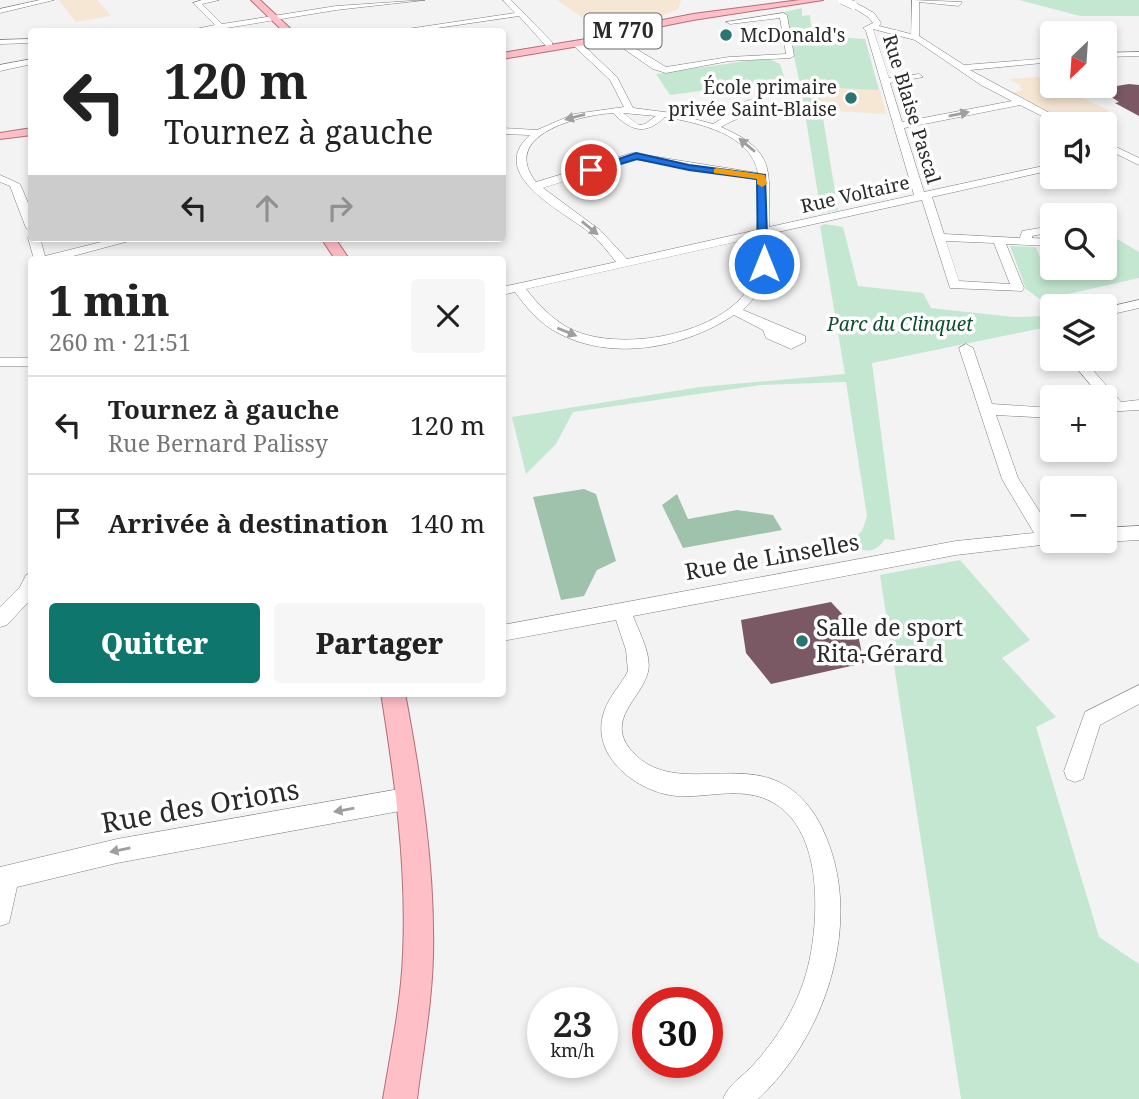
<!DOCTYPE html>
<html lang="fr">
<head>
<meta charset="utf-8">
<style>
	:root { --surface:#fff; --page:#f6f6f6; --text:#222; --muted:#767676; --line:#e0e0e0; --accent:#0f766e }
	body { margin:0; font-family:"Noto Serif",serif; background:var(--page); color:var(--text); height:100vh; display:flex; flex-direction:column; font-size:26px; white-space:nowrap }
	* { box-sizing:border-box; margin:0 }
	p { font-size:23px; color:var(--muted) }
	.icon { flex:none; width:38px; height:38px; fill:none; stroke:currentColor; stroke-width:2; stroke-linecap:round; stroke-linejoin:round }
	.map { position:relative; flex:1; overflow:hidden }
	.panel { position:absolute; left:28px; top:256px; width:478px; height:441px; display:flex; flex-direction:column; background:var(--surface); border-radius:7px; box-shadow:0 4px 10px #0003 }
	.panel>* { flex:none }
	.guide { position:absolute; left:28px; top:28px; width:478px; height:214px; border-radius:7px; box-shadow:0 4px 10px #0003; background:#fff; color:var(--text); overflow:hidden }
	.needle { width:46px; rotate:205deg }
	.controls { position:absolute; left:1040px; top:21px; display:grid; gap:14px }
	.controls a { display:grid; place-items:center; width:77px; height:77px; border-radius:7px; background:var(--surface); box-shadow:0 4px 10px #0003; font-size:35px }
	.speed { position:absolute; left:527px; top:987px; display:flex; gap:14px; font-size:35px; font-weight:700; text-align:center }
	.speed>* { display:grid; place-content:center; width:91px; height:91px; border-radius:50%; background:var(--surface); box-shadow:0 4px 10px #0003; line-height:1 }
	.speed small { font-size:18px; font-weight:400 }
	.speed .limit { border:10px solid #d22; background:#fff; color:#111 }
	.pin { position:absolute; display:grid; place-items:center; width:60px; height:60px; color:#fff; margin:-30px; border:4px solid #fff; border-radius:50%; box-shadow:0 2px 7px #0007 }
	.me { position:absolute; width:77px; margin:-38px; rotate:0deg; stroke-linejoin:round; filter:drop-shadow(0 0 5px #0008) }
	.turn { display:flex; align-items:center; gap:24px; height:147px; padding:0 21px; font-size:32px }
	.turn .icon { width:91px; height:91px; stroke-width:2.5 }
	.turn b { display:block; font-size:49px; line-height:60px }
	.lanes { display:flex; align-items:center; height:66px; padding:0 21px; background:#0003; justify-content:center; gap:35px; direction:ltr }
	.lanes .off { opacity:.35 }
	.round { display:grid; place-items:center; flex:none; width:74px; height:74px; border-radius:7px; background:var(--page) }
	.overview { display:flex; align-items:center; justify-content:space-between; height:119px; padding:0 21px }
	h1 { font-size:42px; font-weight:800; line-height:52px }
	.action { display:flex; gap:14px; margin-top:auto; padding:14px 21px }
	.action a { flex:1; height:80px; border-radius:7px; background:var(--accent); color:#fff; font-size:28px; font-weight:800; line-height:80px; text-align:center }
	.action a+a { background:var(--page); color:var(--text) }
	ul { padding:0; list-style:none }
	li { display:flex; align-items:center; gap:21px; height:98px; padding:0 21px; border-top:2px solid var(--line) }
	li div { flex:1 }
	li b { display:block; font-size:26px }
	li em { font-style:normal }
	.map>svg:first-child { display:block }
	.education { fill:#f6e6d4 }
	.green { fill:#c4e7d2 }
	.forest { fill:#9fc2ad }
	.building { fill:#7a5864 }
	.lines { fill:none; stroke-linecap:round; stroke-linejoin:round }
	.minor-casing { stroke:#7e7e7f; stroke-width:1 }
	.major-casing { stroke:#b36f77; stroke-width:2 }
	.minor { fill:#fff; fill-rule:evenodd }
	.major { fill:#febfc6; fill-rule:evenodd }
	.minor-bridge-casing { stroke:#7e7e7f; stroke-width:9; stroke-linecap:butt }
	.minor-bridge { stroke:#fff; stroke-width:8 }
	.oneway { fill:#9f9fa0 }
	.route { fill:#1a73e8; stroke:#114b97; stroke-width:2 }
	.slow { fill:#f59e0b }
	.poi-dot { fill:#2a7472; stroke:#fff; stroke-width:2.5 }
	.labels { text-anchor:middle; stroke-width:7; stroke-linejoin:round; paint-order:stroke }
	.far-poi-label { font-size:19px; fill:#2a2a2b; stroke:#fff; text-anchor:start }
	.far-street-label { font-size:19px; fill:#2a2a2b; stroke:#fff }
	.far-park-label { font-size:19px; font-style:italic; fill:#0e4d31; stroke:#fff }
	.shield { fill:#fff; stroke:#6a6a6b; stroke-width:2 }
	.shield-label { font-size:21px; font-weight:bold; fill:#2a2a2b }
	.street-label { font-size:23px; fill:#2a2a2b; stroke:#fff }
	.poi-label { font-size:23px; fill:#2a2a2b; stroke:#fff; text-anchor:start }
	.near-street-label { font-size:28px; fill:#2a2a2b; stroke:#fff }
</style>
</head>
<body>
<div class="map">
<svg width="1139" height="1099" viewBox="0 0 1139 1099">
	<rect width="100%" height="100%" fill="#f3f3f4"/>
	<g class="education">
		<polygon points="59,0 97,0 111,16 76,22"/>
		<polygon points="557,0 681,0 678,9 641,25 623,14 586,20"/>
		<polygon points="1038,77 1052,83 1052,86 1058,86 1110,111 1064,120 1010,93 1023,90 1019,87 1022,86 1008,79"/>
		<polygon points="818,86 880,90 886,114 821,110"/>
	</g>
	<g class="green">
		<polygon points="1019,0 1139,0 1139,16 1080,16"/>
		<polygon points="802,8 802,16 810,15 812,34 836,32 837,37 865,39 879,90 818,87 838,210 821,213 801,89 768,82 670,95 656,74 767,58 780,64 785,80 799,80 785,15 775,14"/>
		<path d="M825,224L843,227L858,286L923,293L931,308L1013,317L1045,316L1041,300L1026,289L1010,246L1036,247L1043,265H1052V268H1104V242L1117,239L1139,252V278L1068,294L1077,306H1052V326L872,363L895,540L885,539C875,554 864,553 850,543L862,531L867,516L846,382L761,385L573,412L556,444L526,474L512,417L700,387L845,374L820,226Z"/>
		<polygon points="960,560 1030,640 1002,658 1056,717 1036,727 1099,937 1139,964 1139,1099 961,1099 880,575"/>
	</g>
	<g class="forest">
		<polygon points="584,489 596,494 616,561 597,570 584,596 561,600 533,497"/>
		<polygon points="677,494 688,519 737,510 773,515 782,530 683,548 662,505"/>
	</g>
	<g class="building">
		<polygon points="1129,84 1139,85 1139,116 1115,103 1119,102 1107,94 1109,92 1104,88"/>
		<polygon points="831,602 857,630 864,663 771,684 746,653 741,620"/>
	</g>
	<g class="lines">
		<g class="minor-casing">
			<g id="minor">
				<polygon points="40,0 54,0 0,13 0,9"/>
				<polygon points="202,0 219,0 202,4 222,24 336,6 425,0 336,10 202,32 181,32 215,25 193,3"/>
				<polygon points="503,0 511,0 552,42 552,46 546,46 519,16 410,32 387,32 515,13"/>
				<path d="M912,0L962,2L959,6L919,2V36L964,65L1052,58V62L970,70L1070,124H1058L1020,105L904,128L924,192L1052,164V170L932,197L944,234L1020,238L1022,231L1052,226V232L1032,236V238L1052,239V246L1006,244L1024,288L1022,291L950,288L922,200L769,234C770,265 766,288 743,310L805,336V342L791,349L766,338L763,330L734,315C684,348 613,362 558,333C539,323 527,308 515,292L502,295V287L616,262C608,252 600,241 590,233C565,212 485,175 530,135L502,134V128L537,130L574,114L624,107L610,80L574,46V42H580L617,77L633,108L672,113L713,124C719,120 728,116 733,112C743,102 747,97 762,102V106C752,114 734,119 721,127C779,152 768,173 769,227L914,195L866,31L863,28L873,23L868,17L849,5L856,3L874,13L881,23L879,26L911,34ZM873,29L915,40L981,85L1012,101L902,122L890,83L923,77L919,74L889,78ZM613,113C631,131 645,136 665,117C699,123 751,134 758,173L632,153L536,182C499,135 579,115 613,113ZM623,113L656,116L645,124L639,125ZM633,159L759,180L757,230L627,259L600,230L543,188ZM758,237C758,255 757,274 748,289C717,337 612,354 565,326C549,316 538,304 526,289ZM946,241L994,243L1010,284L959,281Z"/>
				<polygon points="783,13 787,15 794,56 790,58 729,61 666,73 653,69 608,38 615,36 666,67 729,57 786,54 780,18 730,24 726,22"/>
				<polygon points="32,39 32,43 0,44 0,40"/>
				<polygon points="1139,52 1139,56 1104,57 1104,53"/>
				<polygon points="32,59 32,64 0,71 0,65"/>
				<polygon points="1104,141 1139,158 1139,165 1104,148"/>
				<polygon points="0,175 20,184 32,212 32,231 26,228 10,186 0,182"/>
				<polygon points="32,235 32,238 40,238 45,256 117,238 129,238 129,241 62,259 34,259 28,238"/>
				<polygon points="1139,300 1139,308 1104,316 1104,308"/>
				<path d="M966,344L973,348L992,404L1052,408V418L996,415L1018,478L1052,531V541H1059L1058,543L956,555L633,616C639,632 652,655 648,672C641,699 606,719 630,749C668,795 730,759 779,782C802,793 817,814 826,837C863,924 825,1037 758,1099H723C729,1083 744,1076 754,1064C783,1032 804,994 811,952C820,901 820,813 757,796C731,789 703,798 677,796C638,793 589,756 604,712C609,696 621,685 628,671L626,650L616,620L502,641V625L956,541L1034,533L1002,479L959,348Z"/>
				<rect x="0" y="358" width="32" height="8"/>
				<polygon points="1069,359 1083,359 1121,402 1139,400 1139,410 1104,412 1104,397 1101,397"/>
				<polygon points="1139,526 1139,540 1104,542 1101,541 1104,541 1104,528"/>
				<polygon points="32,573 32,598 7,625 0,627 0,607 20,587 26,575"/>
				<polygon points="1139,685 1139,704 1100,725 1083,779 1075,782 1067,779 1064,771 1085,712"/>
				<polygon points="411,787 419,790 422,798 419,806 411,809 117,863 17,887 9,923 0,926 0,867 117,839"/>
			</g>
		</g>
		<g class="major-casing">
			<g id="major">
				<polygon points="251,0 260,0 294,32 284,32"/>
				<polygon points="800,0 823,0 693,20 623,34 626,36 621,39 502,59 502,53 604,36 602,34 607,31 693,14"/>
				<polygon points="32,128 32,135 0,139 0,133"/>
				<polygon points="321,238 335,238 349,259 335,259"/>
				<path d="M381,693H405C421,779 435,867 433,955C432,1003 423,1051 417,1099H383C391,1051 401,1003 403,955C407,867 395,780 381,693Z"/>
			</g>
		</g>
		<use href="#minor" class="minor"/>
		<use href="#major" class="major"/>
		<g class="minor-bridge-casing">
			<polyline id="minor-bridge" points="842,0 853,5"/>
		</g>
		<use href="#minor-bridge" class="minor-bridge"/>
	</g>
	<defs><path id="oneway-solid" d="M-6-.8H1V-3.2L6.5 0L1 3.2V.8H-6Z" transform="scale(1.75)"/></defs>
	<g class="oneway">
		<use href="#oneway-solid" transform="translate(959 114) rotate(-11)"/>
		<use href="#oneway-solid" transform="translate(575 117) rotate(165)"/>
		<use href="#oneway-solid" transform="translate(747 145) rotate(-140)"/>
		<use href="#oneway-solid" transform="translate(590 228) rotate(39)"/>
		<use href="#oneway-solid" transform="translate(567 332) rotate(22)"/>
		<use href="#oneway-solid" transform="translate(344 810) rotate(170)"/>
		<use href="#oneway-solid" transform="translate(120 850) rotate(169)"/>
	</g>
	<polygon class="route" points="636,153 689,165 765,175 768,266 758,264 757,179 689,170 637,159 591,173 586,170"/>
	<polygon class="slow" points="717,168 765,175 767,184 762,187 757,184 757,179 714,173 714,169"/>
	<g class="poi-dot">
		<circle cx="726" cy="35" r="7"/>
		<circle cx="851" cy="98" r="7"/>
		<circle cx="802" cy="641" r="7"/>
	</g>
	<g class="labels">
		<g class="far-poi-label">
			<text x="740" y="42">McDonald's</text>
			<text x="837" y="94" text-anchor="end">École primaire<tspan x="837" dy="22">privée Saint-Blaise</tspan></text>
		</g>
		<g class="far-street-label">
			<text transform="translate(912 109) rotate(73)" y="7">Rue Blaise Pascal</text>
			<text transform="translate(855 194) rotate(-13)" y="7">Rue Voltaire</text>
		</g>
		<g class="far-park-label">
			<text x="900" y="331">Parc du Clinquet</text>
		</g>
		<rect class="shield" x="584.5" y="13.5" width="77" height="35" rx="5"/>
		<g class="shield-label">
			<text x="623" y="38">M 770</text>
		</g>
		<g class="street-label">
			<text transform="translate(772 557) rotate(-10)" y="8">Rue de Linselles</text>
		</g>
		<g class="poi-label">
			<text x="816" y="636">Salle de sport<tspan x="816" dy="26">Rita-Gérard</tspan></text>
		</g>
		<g class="near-street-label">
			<text transform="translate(200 806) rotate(-10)" y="10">Rue des Orions</text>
		</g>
	</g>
</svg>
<div class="controls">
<a><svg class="needle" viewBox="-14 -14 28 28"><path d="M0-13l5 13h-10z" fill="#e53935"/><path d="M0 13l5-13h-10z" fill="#767676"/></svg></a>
<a><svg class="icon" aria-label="sound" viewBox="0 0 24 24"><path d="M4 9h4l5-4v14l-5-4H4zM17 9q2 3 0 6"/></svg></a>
<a><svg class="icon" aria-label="search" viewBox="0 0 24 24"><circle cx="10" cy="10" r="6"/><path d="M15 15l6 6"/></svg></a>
<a><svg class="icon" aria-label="layers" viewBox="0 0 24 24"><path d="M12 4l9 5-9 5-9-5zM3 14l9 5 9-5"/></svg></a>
<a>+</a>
<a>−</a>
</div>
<div class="speed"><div>23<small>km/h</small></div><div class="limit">30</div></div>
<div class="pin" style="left:591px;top:170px;background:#d93025"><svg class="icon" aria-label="arrive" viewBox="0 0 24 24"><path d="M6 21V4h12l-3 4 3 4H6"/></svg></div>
<svg class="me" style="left:764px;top:264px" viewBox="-20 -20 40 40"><circle r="17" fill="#1a73e8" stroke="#fff" stroke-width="3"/><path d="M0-11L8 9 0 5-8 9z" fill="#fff"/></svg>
<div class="guide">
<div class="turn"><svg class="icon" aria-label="left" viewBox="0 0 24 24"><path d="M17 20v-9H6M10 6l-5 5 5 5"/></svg><div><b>120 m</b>Tournez à gauche</div></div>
<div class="lanes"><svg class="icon" aria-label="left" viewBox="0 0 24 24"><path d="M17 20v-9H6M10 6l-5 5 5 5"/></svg><svg class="icon off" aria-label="ahead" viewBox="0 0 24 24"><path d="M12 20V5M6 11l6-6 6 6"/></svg><svg class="icon off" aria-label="right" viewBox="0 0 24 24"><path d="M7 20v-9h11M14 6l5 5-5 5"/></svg></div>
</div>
<section class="panel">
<div class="overview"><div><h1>1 min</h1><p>260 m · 21:51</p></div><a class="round"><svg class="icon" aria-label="close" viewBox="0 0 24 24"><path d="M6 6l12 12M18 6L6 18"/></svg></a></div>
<ul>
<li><svg class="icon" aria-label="left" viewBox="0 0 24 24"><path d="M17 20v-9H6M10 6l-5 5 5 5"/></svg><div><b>Tournez à gauche</b><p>Rue Bernard Palissy</p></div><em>120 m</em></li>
<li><svg class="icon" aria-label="arrive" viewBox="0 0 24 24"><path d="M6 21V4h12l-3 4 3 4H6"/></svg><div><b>Arrivée à destination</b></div><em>140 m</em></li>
</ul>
<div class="action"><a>Quitter</a><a>Partager</a></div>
</section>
</div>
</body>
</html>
